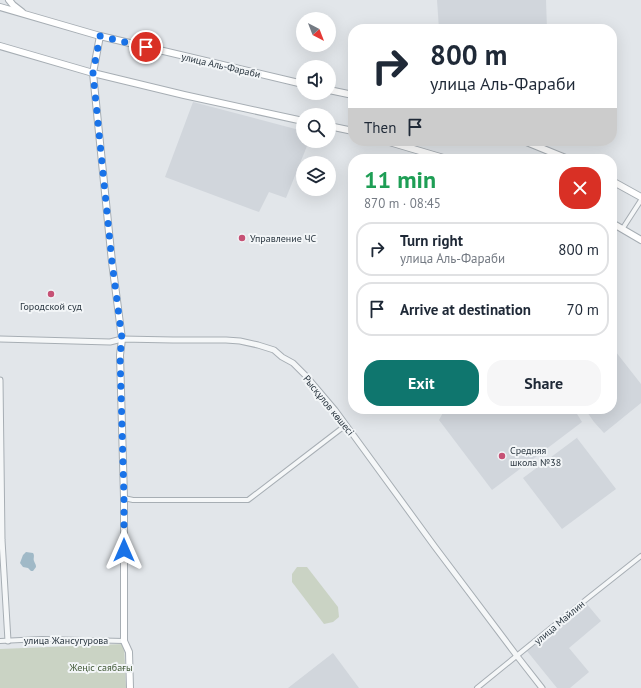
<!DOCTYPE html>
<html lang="en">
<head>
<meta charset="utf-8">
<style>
	:root { --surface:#fff; --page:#f6f6f7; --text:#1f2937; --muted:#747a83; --line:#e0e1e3; --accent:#0f766e }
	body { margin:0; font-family:"PT Sans",sans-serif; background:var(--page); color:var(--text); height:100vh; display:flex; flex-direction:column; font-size:15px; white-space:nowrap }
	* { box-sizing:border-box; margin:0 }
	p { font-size:13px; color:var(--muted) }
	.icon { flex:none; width:22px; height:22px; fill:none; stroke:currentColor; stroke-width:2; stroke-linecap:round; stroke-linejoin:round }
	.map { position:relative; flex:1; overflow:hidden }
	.panel { position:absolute; left:348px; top:154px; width:269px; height:260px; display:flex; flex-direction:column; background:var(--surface); border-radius:16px; box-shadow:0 4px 16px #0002 }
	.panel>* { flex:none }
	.top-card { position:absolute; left:348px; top:24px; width:269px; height:122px; border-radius:16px; box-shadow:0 4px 16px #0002; background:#fff; color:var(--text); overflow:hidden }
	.needle { width:26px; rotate:138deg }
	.buttons { position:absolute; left:296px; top:12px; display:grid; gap:8px }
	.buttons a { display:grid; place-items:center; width:40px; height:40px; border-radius:50%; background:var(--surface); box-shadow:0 4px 16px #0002; font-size:20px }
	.pin { position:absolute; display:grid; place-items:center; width:34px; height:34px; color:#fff; margin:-17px; border:2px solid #fff; border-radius:50%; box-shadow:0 1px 4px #0007 }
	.me { position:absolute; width:44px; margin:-22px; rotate:0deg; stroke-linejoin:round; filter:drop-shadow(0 0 3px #0008) }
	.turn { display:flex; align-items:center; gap:14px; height:84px; padding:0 16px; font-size:18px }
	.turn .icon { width:52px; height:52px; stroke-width:2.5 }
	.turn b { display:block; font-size:28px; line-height:34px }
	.then { display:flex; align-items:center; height:38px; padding:0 16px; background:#0003; gap:8px; font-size:15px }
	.round { display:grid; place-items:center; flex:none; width:42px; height:42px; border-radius:16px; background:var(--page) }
	.head { display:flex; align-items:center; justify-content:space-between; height:68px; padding:0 16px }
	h1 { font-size:24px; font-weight:800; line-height:30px; color:#1e9e55 }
	.primary-button { display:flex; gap:8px; margin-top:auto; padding:8px 16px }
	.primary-button a { flex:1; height:46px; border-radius:16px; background:var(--accent); color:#fff; font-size:16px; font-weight:800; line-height:46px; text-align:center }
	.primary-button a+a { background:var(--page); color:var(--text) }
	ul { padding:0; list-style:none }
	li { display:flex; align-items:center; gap:12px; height:54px; margin:0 8px 6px; padding:0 8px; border:2px solid var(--line); border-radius:16px }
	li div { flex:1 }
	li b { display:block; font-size:15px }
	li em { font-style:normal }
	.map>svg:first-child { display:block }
	.built { fill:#d1d6dc }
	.green { fill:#cad3c4 }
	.water { fill:#a0b9c7 }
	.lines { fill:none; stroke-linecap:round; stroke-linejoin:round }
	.minor-casing { stroke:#a7aeb4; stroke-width:6 }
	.tertiary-casing { stroke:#a7aeb4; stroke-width:7 }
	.secondary-casing { stroke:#a7aeb4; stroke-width:8 }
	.minor { stroke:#f5f7f8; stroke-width:4 }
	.tertiary { stroke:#f5f7f8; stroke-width:5 }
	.secondary { stroke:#fff; stroke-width:6 }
	.route { stroke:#1a73e8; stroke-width:7; stroke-dasharray:0 12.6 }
	.poi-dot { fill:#c65175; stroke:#f2f5f7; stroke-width:1.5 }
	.labels { text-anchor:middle; stroke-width:4; stroke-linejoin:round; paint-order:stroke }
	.street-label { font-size:10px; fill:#2b3741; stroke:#f2f5f7 }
	.poi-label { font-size:10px; fill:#2b3741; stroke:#f2f5f7; text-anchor:start }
	.park-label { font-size:10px; fill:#455c3a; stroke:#f2f5f7 }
</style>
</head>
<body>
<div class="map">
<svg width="641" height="688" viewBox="0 0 641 688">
	<rect width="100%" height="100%" fill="#e2e6ea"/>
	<g class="built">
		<polygon points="437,0 546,0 547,29 439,29"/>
		<polygon points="193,102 303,131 303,141 309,141 286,198 269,192 259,212 165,177"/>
		<polygon points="612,347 641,384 641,403 604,433 594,422 585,409 612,409"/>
		<polygon points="445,409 574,409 582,422 492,490 439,420"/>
		<polygon points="578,437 577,438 616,489 562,529 523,478"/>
		<polygon points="586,603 601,621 569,648 589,672 570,688 557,688 527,651"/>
		<polygon points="333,653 359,688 288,688"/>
	</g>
	<g class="green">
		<polygon points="297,567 307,567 338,607 339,617 333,622 324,624 292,582 292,574"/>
		<polygon points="124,644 126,688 0,688 0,649"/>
	</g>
	<path class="water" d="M26,552L33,553C35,556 33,558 34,561C35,564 36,564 36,567L33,571H31L28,568L23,567L20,563L23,555Z"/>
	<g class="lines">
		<g class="minor-casing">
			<g id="minor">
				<polyline points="623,228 641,200"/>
				<polyline points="124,498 133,500 248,500 346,425"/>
				<polyline points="0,641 42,639 124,641"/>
				<polyline points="477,688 588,598 641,556"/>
			</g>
		</g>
		<g class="tertiary-casing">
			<g id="tertiary">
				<polyline points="0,339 110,342 122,339 173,340 226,340 240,341 258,345 274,350 282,357 293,363 307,377 335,410 435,547 517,656 542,688"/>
				<polyline points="0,380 2,540 8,641"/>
			</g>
		</g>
		<g class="secondary-casing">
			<g id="secondary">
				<polyline points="9,0 13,5 22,12"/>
				<polyline points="0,7 100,36 303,84"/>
				<polyline points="100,36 93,73 112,262 122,339 120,355 124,498 124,641 129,652 130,688"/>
				<polyline points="0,46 93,73 184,95 303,121"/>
				<polyline points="329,90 353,95"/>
				<polyline points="329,126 353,131"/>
				<polyline points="386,141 447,159"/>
				<polyline points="524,141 568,159"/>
				<polyline points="612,181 641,197"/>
				<polyline points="612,223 641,240"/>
			</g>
		</g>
		<use href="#minor" class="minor"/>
		<use href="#tertiary" class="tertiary"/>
		<use href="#secondary" class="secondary"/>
	</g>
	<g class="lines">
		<polyline class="route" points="124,550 124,498 120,355 122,339 112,262 93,73 100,36 146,47"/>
	</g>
	<g class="poi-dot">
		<circle cx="242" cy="238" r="4"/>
		<circle cx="51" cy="294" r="4"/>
		<circle cx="502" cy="456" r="4"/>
	</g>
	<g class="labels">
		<g class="street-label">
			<text transform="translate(221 65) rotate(13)" y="4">улица Аль-Фараби</text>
			<text transform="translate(329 405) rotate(51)" y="4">Рысқұлов көшесі</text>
			<text transform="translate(559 622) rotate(-40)" y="4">улица Майлин</text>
			<text x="66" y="644">улица Жансугурова</text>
		</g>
		<g class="poi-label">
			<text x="250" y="242">Управление ЧС</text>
			<text x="51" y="310" text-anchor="middle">Городской суд</text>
			<text x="510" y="454">Средняя<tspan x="510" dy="12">школа №38</tspan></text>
		</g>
		<g class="park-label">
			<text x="101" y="671">Жеңіс саябағы</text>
		</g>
	</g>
</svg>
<div class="buttons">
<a><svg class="needle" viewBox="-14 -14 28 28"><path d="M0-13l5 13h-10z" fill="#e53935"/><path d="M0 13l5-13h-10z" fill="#747a83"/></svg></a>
<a><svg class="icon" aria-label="sound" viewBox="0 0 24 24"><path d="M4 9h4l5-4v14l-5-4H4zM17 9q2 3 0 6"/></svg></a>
<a><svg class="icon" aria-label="search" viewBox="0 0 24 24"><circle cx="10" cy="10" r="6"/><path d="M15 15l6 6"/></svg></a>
<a><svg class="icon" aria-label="layers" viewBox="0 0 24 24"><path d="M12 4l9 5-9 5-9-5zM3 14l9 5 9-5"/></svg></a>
</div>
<div class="pin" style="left:146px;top:47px;background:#d93025"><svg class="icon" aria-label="arrive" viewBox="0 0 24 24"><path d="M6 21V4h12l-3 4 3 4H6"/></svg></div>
<svg class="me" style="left:124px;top:550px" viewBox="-20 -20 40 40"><path d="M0-17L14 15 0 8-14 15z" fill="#1a73e8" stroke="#fff" stroke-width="4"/></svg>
<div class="top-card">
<div class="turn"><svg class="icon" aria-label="right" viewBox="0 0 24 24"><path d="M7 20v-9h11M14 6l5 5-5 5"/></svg><div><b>800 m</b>улица Аль-Фараби</div></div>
<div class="then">Then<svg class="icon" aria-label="arrive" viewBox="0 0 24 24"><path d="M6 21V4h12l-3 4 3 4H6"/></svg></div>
</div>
<section class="panel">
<div class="head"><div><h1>11 min</h1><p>870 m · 08:45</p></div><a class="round" style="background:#d93025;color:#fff"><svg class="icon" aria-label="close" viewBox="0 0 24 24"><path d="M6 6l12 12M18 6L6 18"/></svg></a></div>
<ul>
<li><svg class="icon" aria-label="right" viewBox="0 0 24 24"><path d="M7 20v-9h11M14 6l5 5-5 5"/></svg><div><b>Turn right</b><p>улица Аль-Фараби</p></div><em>800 m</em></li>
<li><svg class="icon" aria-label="arrive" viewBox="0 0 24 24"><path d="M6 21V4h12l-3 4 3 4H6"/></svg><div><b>Arrive at destination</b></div><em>70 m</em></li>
</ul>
<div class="primary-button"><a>Exit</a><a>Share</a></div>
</section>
</div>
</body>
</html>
